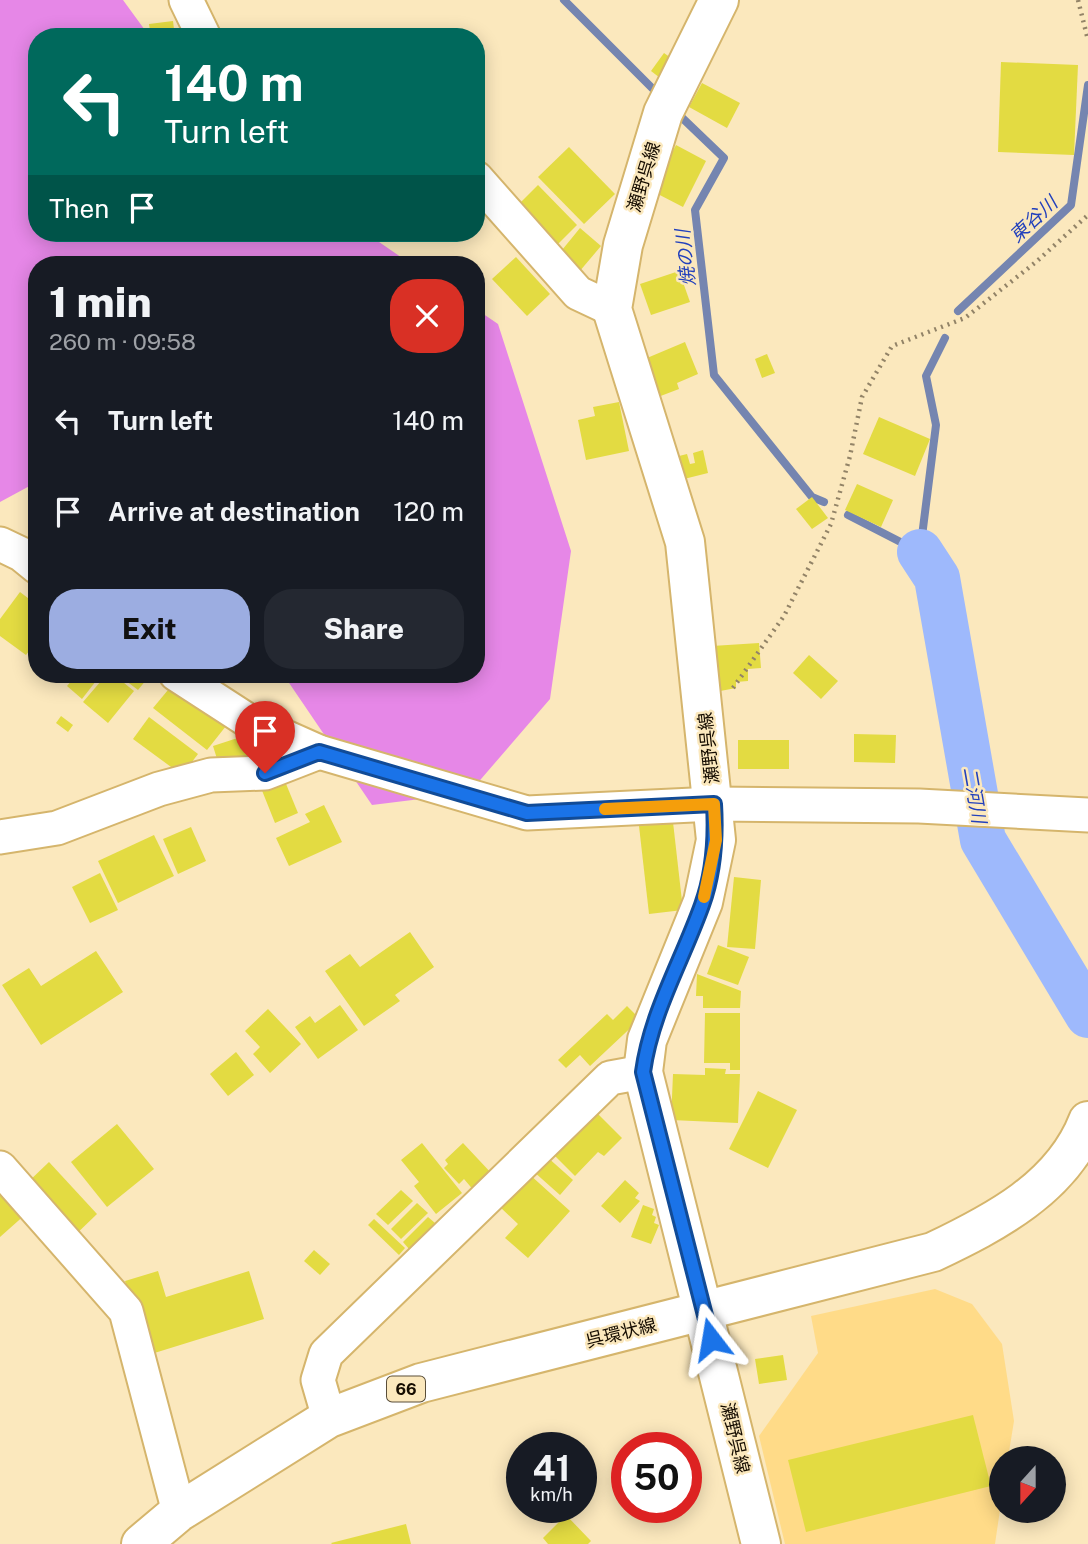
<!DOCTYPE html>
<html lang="en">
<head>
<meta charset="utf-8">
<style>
	:root { --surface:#171b24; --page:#242831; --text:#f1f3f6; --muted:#9ea1a6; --accent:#9cade1 }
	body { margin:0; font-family:"Public Sans","Noto Sans JP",sans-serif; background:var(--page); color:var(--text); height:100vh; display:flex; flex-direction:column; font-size:26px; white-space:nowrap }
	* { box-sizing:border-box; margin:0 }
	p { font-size:23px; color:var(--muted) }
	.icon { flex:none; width:38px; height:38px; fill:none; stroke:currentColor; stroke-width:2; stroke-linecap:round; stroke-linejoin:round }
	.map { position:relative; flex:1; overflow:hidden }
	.sheet { position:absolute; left:28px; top:256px; width:457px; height:427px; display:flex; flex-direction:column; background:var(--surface); border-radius:28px; box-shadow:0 4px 18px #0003 }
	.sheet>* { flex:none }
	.guide { position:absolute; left:28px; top:28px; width:457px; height:214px; border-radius:28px; box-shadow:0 4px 18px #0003; background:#00695c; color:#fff; overflow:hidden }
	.needle { width:46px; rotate:201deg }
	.tools { position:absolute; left:989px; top:1446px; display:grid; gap:14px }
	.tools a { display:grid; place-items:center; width:77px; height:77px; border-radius:50%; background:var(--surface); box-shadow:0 4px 18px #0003; font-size:35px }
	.speed { position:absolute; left:506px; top:1432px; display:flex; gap:14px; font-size:35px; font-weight:700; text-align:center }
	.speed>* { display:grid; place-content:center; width:91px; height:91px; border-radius:50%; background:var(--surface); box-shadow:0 4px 18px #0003; line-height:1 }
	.speed small { font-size:18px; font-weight:400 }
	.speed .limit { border:10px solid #d22; background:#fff; color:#111 }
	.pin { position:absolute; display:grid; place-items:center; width:60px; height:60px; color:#fff; margin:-72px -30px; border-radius:50% 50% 50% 0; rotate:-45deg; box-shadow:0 0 7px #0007 }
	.pin .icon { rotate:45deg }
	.me { position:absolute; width:77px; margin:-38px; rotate:346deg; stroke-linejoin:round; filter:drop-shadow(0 0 5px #0008) }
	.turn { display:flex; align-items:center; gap:24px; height:147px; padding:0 21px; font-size:32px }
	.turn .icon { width:91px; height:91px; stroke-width:2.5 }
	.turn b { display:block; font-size:49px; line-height:60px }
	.then { display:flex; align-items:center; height:66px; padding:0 21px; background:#0003; gap:14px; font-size:26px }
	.round { display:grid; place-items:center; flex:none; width:74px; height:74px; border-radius:28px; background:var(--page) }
	.headline { display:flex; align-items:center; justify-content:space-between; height:119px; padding:0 21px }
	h1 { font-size:42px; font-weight:800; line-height:52px }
	.button { display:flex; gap:14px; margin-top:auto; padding:14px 21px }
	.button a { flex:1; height:80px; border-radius:28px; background:var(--accent); color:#111; font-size:28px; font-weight:800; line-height:80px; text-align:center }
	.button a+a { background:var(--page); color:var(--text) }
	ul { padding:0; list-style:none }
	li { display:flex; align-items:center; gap:21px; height:91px; padding:0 21px }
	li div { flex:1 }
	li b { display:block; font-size:26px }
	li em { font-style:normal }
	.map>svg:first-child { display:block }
	.built { fill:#ffdb88 }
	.forest { fill:#e687e7 }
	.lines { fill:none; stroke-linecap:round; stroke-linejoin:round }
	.stream { stroke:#7585b0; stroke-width:8 }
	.river { stroke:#9eb9fc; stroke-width:46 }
	.building { fill:#e3db42 }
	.minor-casing { stroke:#d5b56c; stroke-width:37 }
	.major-casing { stroke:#d5b56c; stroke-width:42 }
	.path { stroke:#928367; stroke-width:4.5; stroke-dasharray:2 5; stroke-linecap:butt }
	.minor { stroke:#fff; stroke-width:33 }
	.major { stroke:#fff; stroke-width:38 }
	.route-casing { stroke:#114b97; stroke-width:18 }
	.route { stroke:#1a73e8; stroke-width:12 }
	.slow { stroke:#f59e0b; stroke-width:12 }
	.labels { text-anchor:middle; stroke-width:5; stroke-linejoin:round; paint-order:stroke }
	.shield { fill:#fbe8bd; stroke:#5a4e39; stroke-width:2 }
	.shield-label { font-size:16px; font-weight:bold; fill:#150c00 }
	.street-label { font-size:18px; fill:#150c00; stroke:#fbe8bd }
	.water-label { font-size:19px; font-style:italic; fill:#2240bc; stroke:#fbe8bd }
</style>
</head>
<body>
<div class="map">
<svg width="1088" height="1544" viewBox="0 0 1088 1544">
	<rect width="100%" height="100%" fill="#fbe8bd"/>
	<polygon class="built" points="935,1289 972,1304 1002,1344 1014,1421 1008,1458 1001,1458 1001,1503 995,1544 785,1544 759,1436 818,1353 811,1316"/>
	<g class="forest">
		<polygon points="0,0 123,0 150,37 37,37 37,233 366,233 411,264 37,264 37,482 0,502"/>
		<polygon points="476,309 498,324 571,551 550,699 469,793 372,805 283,674 476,674"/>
	</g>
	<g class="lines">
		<g class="stream">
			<polyline points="564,0 661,97"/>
			<polyline points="675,111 724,158 695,210 714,375 812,497 824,502"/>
			<polyline points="958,311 1071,205 1088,85"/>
			<polyline points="848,515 920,552 936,425 926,376 945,338"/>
		</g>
		<polyline class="river" points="920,552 937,578 983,840 1088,1015"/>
	</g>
	<g class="building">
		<polygon points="173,21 175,37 151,37 149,24"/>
		<polygon points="664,53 678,63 664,81 651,71"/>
		<polygon points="1001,62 1078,65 1074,155 998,152"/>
		<polygon points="702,83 740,103 727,128 689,107"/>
		<polygon points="676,145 706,161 683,207 652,191"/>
		<polygon points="569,147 615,194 584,224 538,177"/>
		<polygon points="538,185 577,225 553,249 514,209"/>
		<polygon points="580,228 601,246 579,272 558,255"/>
		<polygon points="516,257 550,294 527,316 492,279"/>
		<polygon points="679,271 690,302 651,315 640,284"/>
		<polygon points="685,342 698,374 677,383 679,389 658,397 646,367 650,365 647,358"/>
		<polygon points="767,354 775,373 762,378 755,359"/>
		<polygon points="619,402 629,451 586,460 578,420 595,416 593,407"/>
		<polygon points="879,417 930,439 915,476 863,454"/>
		<polygon points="703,450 708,473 684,479 679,456 687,454 690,464 695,463 693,453"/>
		<polygon points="857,484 893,500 881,527 845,510"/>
		<polygon points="812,497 828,518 812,529 796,509"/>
		<polygon points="20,592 37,605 37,641 26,655 0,636 0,619"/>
		<polygon points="759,643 761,668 748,669 748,681 736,682 736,688 715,692 712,646"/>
		<polygon points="809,655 838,681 821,699 793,673"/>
		<polygon points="77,674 86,674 96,681 82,699 67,686"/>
		<polygon points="107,674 113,674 134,691 108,723 83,702"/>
		<polygon points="117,674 151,674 138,690"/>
		<polygon points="173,684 226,726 207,750 153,708"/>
		<polygon points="61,716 73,725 68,732 56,723"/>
		<polygon points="149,717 198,754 182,775 133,739"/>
		<polygon points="256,732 262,751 219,765 213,746"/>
		<polygon points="854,734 896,735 895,763 854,762"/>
		<rect x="738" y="740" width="51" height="29"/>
		<polygon points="284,779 298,813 275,823 261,788"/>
		<polygon points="324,805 342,842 289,866 276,838 310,822 305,814"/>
		<polygon points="673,822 683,910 649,914 639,826"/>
		<polygon points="191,827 206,861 178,874 163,839"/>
		<polygon points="154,835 174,876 118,903 98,861"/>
		<polygon points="100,873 118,910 90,923 72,887"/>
		<polygon points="734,877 761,880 755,949 727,947"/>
		<polygon points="410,932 434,967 395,995 400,1001 364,1026 325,971 350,954 360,967"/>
		<polygon points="718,945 749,957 738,985 707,974"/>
		<polygon points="96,951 123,992 41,1045 2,985 29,968 41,986"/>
		<polygon points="697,974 741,991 740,1008 703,1008 703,996 696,996"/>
		<polygon points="340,1005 358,1030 318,1059 295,1027 310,1016 315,1023"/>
		<polygon points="627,1006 640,1019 590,1066 580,1055 566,1068 558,1060 607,1014 613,1020"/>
		<polygon points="268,1009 301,1044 270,1073 253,1054 260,1047 245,1031"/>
		<polygon points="705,1013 740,1013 740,1070 730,1070 730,1063 704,1063"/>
		<polygon points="236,1052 254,1075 228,1096 210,1074"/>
		<polygon points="705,1068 726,1069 725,1074 740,1074 738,1123 671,1120 673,1074 705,1075"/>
		<polygon points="758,1091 797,1110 768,1168 729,1149"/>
		<polygon points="595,1111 622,1138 604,1156 598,1152 575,1176 552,1153"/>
		<polygon points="117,1124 154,1169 107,1207 71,1162"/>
		<polygon points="422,1143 462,1193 436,1214 414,1186 419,1182 401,1160"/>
		<polygon points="463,1143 493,1175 475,1192 464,1179 459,1184 444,1168 448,1164 445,1160"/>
		<polygon points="546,1156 573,1180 560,1195 533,1171"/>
		<polygon points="49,1162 97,1214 70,1240 26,1184"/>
		<polygon points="529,1174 570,1211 528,1258 505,1238 518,1224 500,1207"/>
		<polygon points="625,1180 639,1193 635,1198 640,1201 620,1223 601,1206"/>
		<polygon points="0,1181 27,1213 0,1237"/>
		<polygon points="401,1190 413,1201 388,1225 376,1214"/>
		<polygon points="417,1203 428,1213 401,1239 391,1229"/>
		<polygon points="643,1205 654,1209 652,1215 656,1217 654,1223 659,1225 651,1244 631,1237"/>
		<polygon points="428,1217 435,1223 409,1249 403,1242"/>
		<polygon points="374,1219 405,1248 399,1255 368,1225"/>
		<polygon points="314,1250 330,1264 320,1275 304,1261"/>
		<polygon points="158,1271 166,1297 249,1271 264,1319 148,1355 125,1281"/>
		<polygon points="783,1355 787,1380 759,1384 755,1359"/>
		<polygon points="973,1415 991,1486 806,1532 788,1460"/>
		<polygon points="626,1492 626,1507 648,1507 640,1518 619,1503"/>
		<polygon points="566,1515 591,1541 588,1544 548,1544 543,1538"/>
		<polygon points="406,1524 411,1544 332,1544 331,1543"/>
	</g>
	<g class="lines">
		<g class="minor-casing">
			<g id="minor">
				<polyline points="186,0 204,37"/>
				<polyline points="476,178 578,293 612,309"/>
				<polyline points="0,544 21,554 37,567"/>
				<polyline points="176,674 247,720 319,752 527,813 714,804 919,806 1088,815"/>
				<polyline points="0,837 57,828 159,789 211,775 265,773 319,752"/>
				<polyline points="0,1168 126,1311 179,1512"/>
				<polyline points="329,1418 318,1380 326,1354 610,1078 643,1072"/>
			</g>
		</g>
		<g class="major-casing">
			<g id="major">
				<polyline points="719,0 663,113 623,245 612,309 685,542 716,840 703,902 647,1040 643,1072 761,1544"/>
				<path d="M141,1544L179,1512L329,1418L421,1383L933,1252C994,1223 1062,1188 1088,1121"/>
			</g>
		</g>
		<g class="path">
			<polyline points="1078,0 1088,40"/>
			<polyline points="733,688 784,616 831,524 850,456 862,397 892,346 965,318 1036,262 1088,215"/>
		</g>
		<use href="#minor" class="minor"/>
		<use href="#major" class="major"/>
	</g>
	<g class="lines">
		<g class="route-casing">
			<path id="route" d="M265,773L319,752L527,813L714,804C716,838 714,872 702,905C682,961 651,1013 643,1072L711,1339"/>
		</g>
		<use href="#route" class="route"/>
		<polyline class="slow" points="605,809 714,804 716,840 704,897"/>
	</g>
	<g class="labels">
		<rect class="shield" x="387" y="1376.5" width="38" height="25" rx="5"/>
		<g class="shield-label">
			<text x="406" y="1395">66</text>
		</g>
		<g class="street-label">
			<text transform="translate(644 177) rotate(-73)" y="6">瀬野呉線</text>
			<text transform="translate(709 748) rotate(-96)" y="6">瀬野呉線</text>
			<text transform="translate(621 1333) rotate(-14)" y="6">呉環状線</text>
			<text transform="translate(735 1438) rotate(77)" y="6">瀬野呉線</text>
		</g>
		<g class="water-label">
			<text transform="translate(1033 219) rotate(-43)" y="7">東谷川</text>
			<text transform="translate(685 258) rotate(-96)" y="7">焼の川</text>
			<text transform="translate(975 795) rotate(80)" y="7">二河川</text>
		</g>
	</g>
</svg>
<div class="tools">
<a><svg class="needle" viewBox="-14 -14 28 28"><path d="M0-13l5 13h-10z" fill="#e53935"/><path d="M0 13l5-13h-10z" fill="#9ea1a6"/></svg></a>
</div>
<div class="speed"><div>41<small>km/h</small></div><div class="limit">50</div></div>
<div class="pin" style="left:265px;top:773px;background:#d93025"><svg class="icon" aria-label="arrive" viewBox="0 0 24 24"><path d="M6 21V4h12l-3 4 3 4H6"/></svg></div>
<svg class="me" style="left:711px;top:1339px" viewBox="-20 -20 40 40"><path d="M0-17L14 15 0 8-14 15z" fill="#1a73e8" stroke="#fff" stroke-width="4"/></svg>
<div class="guide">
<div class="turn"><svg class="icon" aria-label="left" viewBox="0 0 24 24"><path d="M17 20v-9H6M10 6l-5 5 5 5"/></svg><div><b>140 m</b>Turn left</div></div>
<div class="then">Then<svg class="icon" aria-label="arrive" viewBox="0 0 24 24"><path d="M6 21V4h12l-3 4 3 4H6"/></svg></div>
</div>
<section class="sheet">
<div class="headline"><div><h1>1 min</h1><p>260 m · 09:58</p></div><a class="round" style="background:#d93025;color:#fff"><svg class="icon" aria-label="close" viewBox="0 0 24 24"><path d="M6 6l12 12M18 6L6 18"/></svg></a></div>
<ul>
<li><svg class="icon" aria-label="left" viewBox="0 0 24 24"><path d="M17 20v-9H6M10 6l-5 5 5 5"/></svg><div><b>Turn left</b></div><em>140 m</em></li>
<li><svg class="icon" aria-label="arrive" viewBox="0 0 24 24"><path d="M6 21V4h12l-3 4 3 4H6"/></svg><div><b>Arrive at destination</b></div><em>120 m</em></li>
</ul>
<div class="button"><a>Exit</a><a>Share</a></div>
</section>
</div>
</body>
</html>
